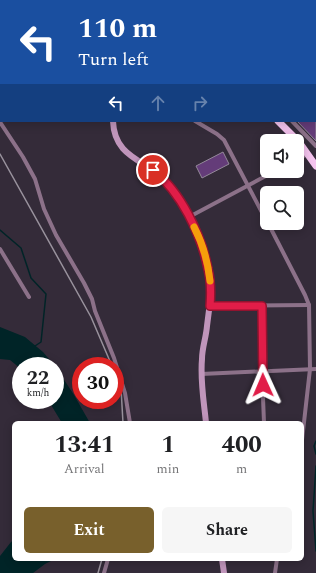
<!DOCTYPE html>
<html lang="en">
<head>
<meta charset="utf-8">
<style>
	:root { --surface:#fff; --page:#f6f6f6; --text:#202124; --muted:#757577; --accent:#78602c }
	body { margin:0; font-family:Spectral,serif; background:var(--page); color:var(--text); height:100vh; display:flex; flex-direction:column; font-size:15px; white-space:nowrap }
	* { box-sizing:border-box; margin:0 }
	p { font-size:13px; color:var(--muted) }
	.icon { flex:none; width:22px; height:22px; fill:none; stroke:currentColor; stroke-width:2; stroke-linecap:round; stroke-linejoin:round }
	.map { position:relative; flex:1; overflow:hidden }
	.details { position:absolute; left:12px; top:421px; width:292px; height:140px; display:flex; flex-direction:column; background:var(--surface); border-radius:6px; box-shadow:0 2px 10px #0003 }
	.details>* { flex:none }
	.banner { position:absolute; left:0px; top:0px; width:316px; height:122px; box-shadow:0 2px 10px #0003; background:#1a4fa0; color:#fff; overflow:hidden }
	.tools { position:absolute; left:260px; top:134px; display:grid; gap:8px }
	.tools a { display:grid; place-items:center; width:44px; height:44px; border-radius:6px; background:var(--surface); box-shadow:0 2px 10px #0003; font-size:20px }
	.speed { position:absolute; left:12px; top:357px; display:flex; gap:8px; font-size:20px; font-weight:700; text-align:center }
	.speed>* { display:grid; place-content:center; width:52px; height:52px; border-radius:50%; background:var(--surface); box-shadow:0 2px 10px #0003; line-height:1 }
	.speed small { font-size:10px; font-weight:400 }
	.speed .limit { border:6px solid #d22; background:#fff; color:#111 }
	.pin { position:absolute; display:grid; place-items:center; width:34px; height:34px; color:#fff; margin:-17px; border:2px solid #fff; border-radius:50%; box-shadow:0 1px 4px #0007 }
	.me { position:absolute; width:44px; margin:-22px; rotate:359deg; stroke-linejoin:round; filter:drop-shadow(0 0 3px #0008) }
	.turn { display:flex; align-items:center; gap:14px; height:84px; padding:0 12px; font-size:18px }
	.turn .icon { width:52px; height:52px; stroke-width:2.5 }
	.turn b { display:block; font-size:28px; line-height:34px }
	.lanes { display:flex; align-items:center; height:38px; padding:0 12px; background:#0003; justify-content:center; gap:20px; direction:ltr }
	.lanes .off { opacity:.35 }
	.eta { display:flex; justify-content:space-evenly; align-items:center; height:68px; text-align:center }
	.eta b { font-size:24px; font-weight:700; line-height:28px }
	.cta { display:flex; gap:8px; margin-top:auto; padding:8px 12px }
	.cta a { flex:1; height:46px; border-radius:6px; background:var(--accent); color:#fff; font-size:16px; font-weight:700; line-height:46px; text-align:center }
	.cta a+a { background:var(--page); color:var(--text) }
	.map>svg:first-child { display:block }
	.water { fill:#002427 }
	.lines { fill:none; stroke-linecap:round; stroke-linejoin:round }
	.stream { stroke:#002427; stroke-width:1.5 }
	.building { fill:#643c79; stroke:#94899a }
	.service { stroke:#8c7189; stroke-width:2 }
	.minor { stroke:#8c7189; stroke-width:4 }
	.secondary { stroke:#c095bb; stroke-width:6 }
	.trunk { stroke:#f4c3ee; stroke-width:7 }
	.rail { stroke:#99929d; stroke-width:1.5 }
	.route-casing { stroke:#92132f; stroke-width:10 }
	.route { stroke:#e11d48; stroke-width:7 }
	.slow { stroke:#f59e0b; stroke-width:7 }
</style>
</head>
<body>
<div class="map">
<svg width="316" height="573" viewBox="0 0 316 573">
	<rect width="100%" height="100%" fill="#342b39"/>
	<g class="water">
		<polygon points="0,327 25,337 43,352 55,366 21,366 21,369 10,360 0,359"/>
		<polygon points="55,366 74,395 90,423 62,423 48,400 55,400"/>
		<polygon points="14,540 14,559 55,559 45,564 33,573 0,573 0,556 11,542"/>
	</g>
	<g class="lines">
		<g class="stream">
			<polyline points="0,230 21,248 31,278 46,294 41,342 35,346"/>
			<polyline points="316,441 314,446 316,454"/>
			<polyline points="316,466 313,511 316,551"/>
		</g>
	</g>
	<g class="building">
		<polygon points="297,121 316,121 316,141"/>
		<polygon points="223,152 229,164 202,178 196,166"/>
	</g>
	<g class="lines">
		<g class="service">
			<polyline points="25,0 25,1"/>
			<polyline points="315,79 316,80"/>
		</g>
		<g class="minor">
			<polyline points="35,0 36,1"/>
			<polyline points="81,0 82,1"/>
			<polyline points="136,0 138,1"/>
			<polyline points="18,1 19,0"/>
			<polyline points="194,1 195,0"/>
			<polyline points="274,1 274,0"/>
			<polyline points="0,18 1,18"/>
			<polyline points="195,121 217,134 224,140 267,222"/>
			<polyline points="292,121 316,146"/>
			<polyline points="0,122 23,157 35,179 44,209 56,235 84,283 92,299 95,311 114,358 125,393 130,423"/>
			<polyline points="297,159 308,154"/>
			<polyline points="189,217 275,171"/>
			<polyline points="268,223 305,295 309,305 310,369 302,440"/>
			<polyline points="0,249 29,297"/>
			<polyline points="210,306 309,305"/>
			<polyline points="262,306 262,372 264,423"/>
			<polyline points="201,374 316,369"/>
			<polyline points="104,573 108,559"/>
			<polyline points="275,573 277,559"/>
		</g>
		<g class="secondary">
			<path d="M113,121C114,150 133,157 153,170C160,175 165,181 171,187C182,199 192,221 199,237C211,266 212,296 207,326C206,338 202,348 202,359C200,381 204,402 206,423"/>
			<polyline points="222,559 224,573"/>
		</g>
		<g class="trunk">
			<polyline points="67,0 67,1"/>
			<polyline points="75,0 76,1"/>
			<polyline points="278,121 299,142 316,166"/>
		</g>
		<g class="rail">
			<polyline points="0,154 91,317 112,366"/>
			<polyline points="115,374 121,388 123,423"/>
			<polyline points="98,573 102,559"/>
		</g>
	</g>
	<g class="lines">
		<g class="route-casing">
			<path id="route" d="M153,170C181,192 201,234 208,269C211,281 211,294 210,306H262L263,385"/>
		</g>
		<use href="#route" class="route"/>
		<path class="slow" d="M194,227C203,244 208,262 210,281"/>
	</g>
</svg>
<div class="tools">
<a><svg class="icon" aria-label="sound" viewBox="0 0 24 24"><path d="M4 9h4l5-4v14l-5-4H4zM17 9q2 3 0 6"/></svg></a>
<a><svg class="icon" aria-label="search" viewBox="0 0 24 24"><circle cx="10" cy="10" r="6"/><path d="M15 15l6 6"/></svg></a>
</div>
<div class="speed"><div>22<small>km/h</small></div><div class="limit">30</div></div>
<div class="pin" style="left:153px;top:170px;background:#d93025"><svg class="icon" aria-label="arrive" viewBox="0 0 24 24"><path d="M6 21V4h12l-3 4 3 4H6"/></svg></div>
<svg class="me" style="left:263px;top:385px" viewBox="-20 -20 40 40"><path d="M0-17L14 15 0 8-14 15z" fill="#e11d48" stroke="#fff" stroke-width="4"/></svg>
<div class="banner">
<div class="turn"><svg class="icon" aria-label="left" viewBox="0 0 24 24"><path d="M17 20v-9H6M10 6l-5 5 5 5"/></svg><div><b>110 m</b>Turn left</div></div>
<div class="lanes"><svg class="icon" aria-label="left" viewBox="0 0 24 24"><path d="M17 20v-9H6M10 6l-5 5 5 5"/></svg><svg class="icon off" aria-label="ahead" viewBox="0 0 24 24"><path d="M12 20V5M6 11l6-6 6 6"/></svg><svg class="icon off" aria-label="right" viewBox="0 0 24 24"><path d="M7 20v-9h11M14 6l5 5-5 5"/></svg></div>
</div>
<section class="details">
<div class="eta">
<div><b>13:41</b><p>Arrival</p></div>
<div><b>1</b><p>min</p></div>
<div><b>400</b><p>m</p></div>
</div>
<div class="cta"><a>Exit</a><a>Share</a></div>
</section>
</div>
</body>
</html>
